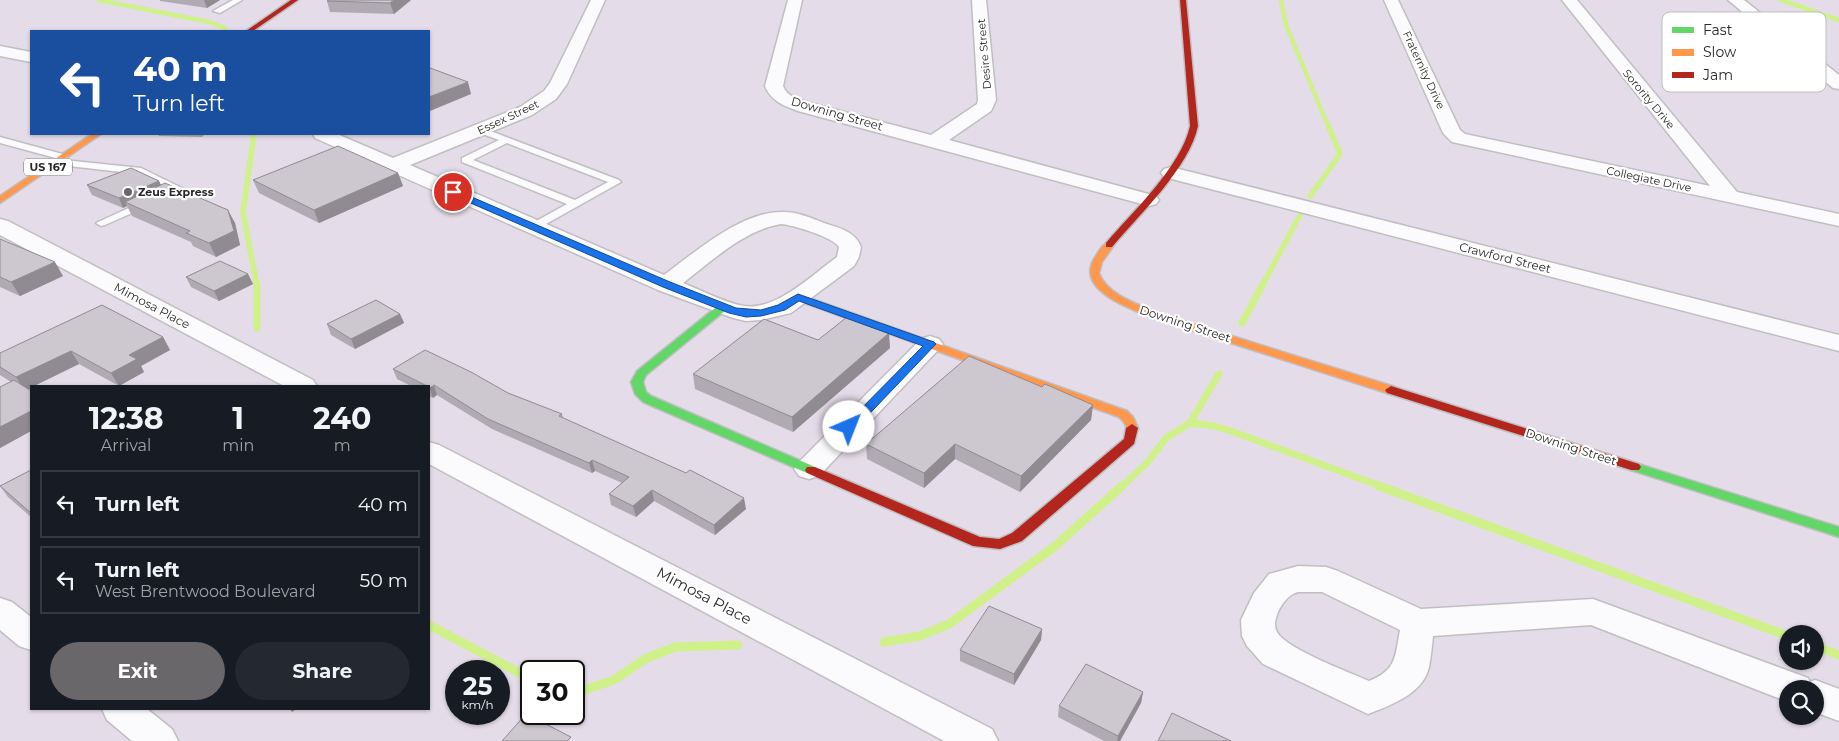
<!DOCTYPE html>
<html lang="en">
<head>
<meta charset="utf-8">
<style>
	:root { --surface:#171b24; --page:#242831; --text:#f1f3f6; --muted:#9ea1a6; --line:#363941; --accent:#6a676b }
	body { margin:0; font-family:Montserrat,sans-serif; background:var(--page); color:var(--text); height:100vh; display:flex; flex-direction:column; font-size:19px; white-space:nowrap }
	* { box-sizing:border-box; margin:0 }
	p { font-size:16px; color:var(--muted) }
	.icon { flex:none; width:28px; height:28px; fill:none; stroke:currentColor; stroke-width:2; stroke-linecap:round; stroke-linejoin:round }
	.map { position:relative; flex:1; overflow:hidden }
	.sheet { position:absolute; left:30px; top:385px; width:400px; height:325px; display:flex; flex-direction:column; background:var(--surface); border-radius:0px; box-shadow:0 1px 4px #0004 }
	.sheet>* { flex:none }
	.banner { position:absolute; left:30px; top:30px; width:400px; height:105px; border-radius:0px; box-shadow:0 1px 4px #0004; background:#1a4fa0; color:#fff; overflow:hidden }
	.buttons { position:absolute; left:1779px; top:625px; display:grid; gap:10px }
	.buttons a { display:grid; place-items:center; width:45px; height:45px; border-radius:50%; background:var(--surface); box-shadow:0 1px 4px #0004; font-size:25px }
	.speed { position:absolute; left:445px; top:660px; display:flex; gap:10px; font-size:25px; font-weight:700; text-align:center }
	.speed>* { display:grid; place-content:center; width:65px; height:65px; border-radius:50%; background:var(--surface); box-shadow:0 1px 4px #0004; line-height:1 }
	.speed small { font-size:12px; font-weight:400 }
	.speed .limit { border:2px solid #111; border-radius:8px; background:#fff; color:#111 }
	.pin { position:absolute; display:grid; place-items:center; width:42px; height:42px; color:#fff; margin:-21px; border:2px solid #fff; border-radius:50%; box-shadow:0 1px 5px #0007 }
	.me { position:absolute; width:55px; margin:-28px; rotate:44deg; stroke-linejoin:round; filter:drop-shadow(0 0 4px #0008) }
	.turn { display:flex; align-items:center; gap:18px; height:105px; padding:0 20px; font-size:22px }
	.turn .icon { width:65px; height:65px; stroke-width:2.5 }
	.turn b { display:block; font-size:35px; line-height:42px }
	.eta { display:flex; justify-content:space-evenly; align-items:center; height:85px; text-align:center }
	.eta b { font-size:30px; font-weight:700; line-height:35px }
	.primary-button { display:flex; gap:10px; margin-top:auto; padding:10px 20px }
	.primary-button a { flex:1; height:58px; border-radius:30px; background:var(--accent); color:#fff; font-size:20px; font-weight:700; line-height:58px; text-align:center }
	.primary-button a+a { background:var(--page); color:var(--text) }
	ul { padding:0; list-style:none }
	li { display:flex; align-items:center; gap:15px; height:68px; margin:0 10px 8px; padding:0 10px; border:2px solid var(--line); border-radius:0px }
	li div { flex:1 }
	li b { display:block; font-size:19px }
	li em { font-style:normal }
	.map>svg:first-child { display:block }
	.lines { fill:none; stroke-linecap:round; stroke-linejoin:round }
	.stream-far3 { stroke:#d0f08a; stroke-width:4.5 }
	.stream-far2 { stroke:#d0f08a; stroke-width:5.5 }
	.stream-far1 { stroke:#d0f08a; stroke-width:7 }
	.stream { stroke:#d0f08a; stroke-width:9 }
	.lane-casing { stroke:#bfbfc1; stroke-width:3 }
	.street-casing { stroke:#bfbfc1; stroke-width:3 }
	.fast-casing { stroke:#bfbfc1; stroke-width:3 }
	.slow-casing { stroke:#bfbfc1; stroke-width:3 }
	.jam-casing { stroke:#bfbfc1; stroke-width:3 }
	.lane { fill:#fbfafc; fill-rule:evenodd }
	.street { fill:#fbfafc; fill-rule:evenodd }
	.fast { fill:#63d668; fill-rule:evenodd }
	.slow { fill:#ff974d; fill-rule:evenodd }
	.jam { fill:#b3261e; fill-rule:evenodd }
	.wall { fill:#b0abb2 }
	.shaded-wall { fill:#908b91 }
	.building { fill:#cdc7cf; stroke:#908b91 }
	.route { fill:#1a73e8; stroke:#114b97 }
	.poi-dot { fill:#6a676b; stroke:#fff; stroke-width:2 }
	.labels { text-anchor:middle; stroke-width:4.5; stroke-linejoin:round; paint-order:stroke }
	.far-street-label { font-size:11px; fill:#282828; stroke:#fff }
	.shield { fill:#fff; stroke:#686868; stroke-width:1 }
	.shield-label { font-size:11px; font-weight:bold; fill:#282828 }
	.far-poi-label { font-size:11px; font-weight:bold; fill:#282828; stroke:#fff; text-anchor:start }
	.street-label { font-size:12px; fill:#282828; stroke:#fff }
	.near-street-label { font-size:15px; fill:#282828; stroke:#fff }
	.key { fill:#fff; stroke:#bebebe; stroke-width:1 }
	.key-label { font-size:14px; fill:#282828 }
</style>
</head>
<body>
<div class="map">
<svg width="1839" height="741" viewBox="0 0 1839 741">
	<rect width="100%" height="100%" fill="#e4dce8"/>
	<g class="lines">
		<g class="stream-far3">
			<polyline points="99,0 209,22 225,28"/>
			<polyline points="1281,0 1286,25 1328,126"/>
			<polyline points="1781,0 1839,20"/>
		</g>
		<g class="stream-far2">
			<polyline points="254,134 243,212 257,286"/>
			<polyline points="1310,196 1340,154 1328,125"/>
			<polyline points="1262,286 1300,215"/>
		</g>
		<g class="stream-far1">
			<polyline points="257,284 257,328"/>
			<polyline points="1242,323 1263,284"/>
			<polyline points="1190,423 1214,426 1231,431 1383,487"/>
			<polyline points="1121,487 1147,463 1166,438 1190,423 1219,374"/>
		</g>
		<g class="stream">
			<polyline points="1379,486 1788,636"/>
			<polyline points="429,625 531,679"/>
			<polyline points="884,642 920,636 949,624 1054,547 1122,486"/>
			<polyline points="1815,646 1839,655"/>
			<polyline points="574,691 581,691 614,680 645,659 675,647 738,645"/>
		</g>
		<g class="lane-casing">
			<g id="lane">
				<polygon points="233,0 242,0 220,13 213,11"/>
				<path d="M480,127L619,180L621,182L537,229H529L528,227L529,225L567,204L462,162V158L499,140L477,132V128ZM507,143L608,182L575,200L473,160Z"/>
				<polygon points="0,137 66,155 68,157 63,160 0,143"/>
				<polygon points="54,159 141,168 184,189 165,198 160,195 171,189 139,174 51,164 51,160"/>
				<polygon points="144,201 148,202 148,206 105,225 101,226 96,223"/>
			</g>
		</g>
		<g class="street-casing">
			<g id="street">
				<path d="M591,0H605L567,84L556,99L532,115L410,165L664,275C695,252 743,210 784,212C798,212 811,218 824,223C839,228 855,231 861,247L859,257L854,266L791,313L761,320L746,321L733,318L658,290L315,138L313,134H337L393,158L520,107L544,91L550,83ZM781,224C793,225 833,237 839,247L837,257C812,275 776,311 744,306C725,303 701,290 683,283C712,261 744,230 781,224Z"/>
				<path d="M788,0H802L783,86C787,97 800,100 810,103L931,135L977,104L978,100L972,0H986L996,100L991,111L949,140L1156,196L1159,200L1156,204L1149,206L1142,204L798,111C784,106 771,101 765,86Z"/>
				<polygon points="1384,0 1398,0 1460,130 1465,134 1710,186 1562,0 1577,0 1737,192 1839,214 1839,226 1452,142 1443,133"/>
				<polygon points="1728,0 1744,0 1839,75 1839,89 1833,88"/>
				<polygon points="0,46 31,52 31,62 0,56"/>
				<polygon points="1171,167 1839,335 1839,351 1164,177 1161,173 1164,169"/>
				<polygon points="0,219 8,221 313,380 317,386 284,386 0,235"/>
				<polygon points="930,336 939,339 943,344 939,349 819,476 809,479 799,476 794,469 799,462 921,339"/>
				<polygon points="429,442 439,445 992,729 998,741 944,741 429,464"/>
				<path d="M1298,566L1326,567L1338,571L1421,609L1593,599L1808,678L1810,682L1815,680L1839,689V721L1815,712V689H1788V702L1591,625L1433,636C1432,646 1431,657 1429,667C1423,694 1391,705 1368,714L1263,664L1247,646L1242,636L1241,620L1254,593L1269,574ZM1298,592H1322L1400,630C1395,656 1397,670 1369,681C1349,672 1286,649 1277,632C1273,625 1276,616 1279,610C1283,602 1290,594 1298,592Z"/>
				<polygon points="0,598 12,602 31,617 31,650 19,646 0,630"/>
				<polygon points="102,709 147,709 172,729 178,741 132,741 107,720"/>
			</g>
		</g>
		<g class="fast-casing">
			<g id="fast">
				<polygon points="723,304 728,307 727,309 646,375 643,382 646,392 651,396 815,467 817,470 815,473 807,473 643,402 635,394 631,382 637,371 719,305"/>
				<polygon points="1635,463 1839,527 1839,537 1631,470 1629,467 1631,464"/>
			</g>
		</g>
		<g class="slow-casing">
			<g id="slow">
				<polygon points="92,134 101,134 0,203 0,196"/>
				<path d="M1109,242L1114,245L1102,262L1099,273C1107,295 1138,304 1158,313L1395,387L1397,390L1391,394L1387,393L1150,317C1129,308 1076,290 1094,259C1098,253 1102,244 1109,242Z"/>
				<polygon points="798,294 1127,411 1133,417 1138,428 1136,431 1128,431 1124,422 1119,417 794,299 793,297"/>
			</g>
		</g>
		<g class="jam-casing">
			<g id="jam">
				<polygon points="291,0 298,0 253,31 246,31"/>
				<path d="M1180,0H1186L1198,126C1189,168 1140,214 1112,247H1106V243C1133,211 1181,167 1190,126Z"/>
				<polygon points="1391,386 1639,464 1641,467 1639,470 1631,470 1387,393 1385,390"/>
				<polygon points="1132,424 1138,428 1134,444 1022,541 1000,549 973,546 807,473 805,470 807,467 815,467 980,537 999,539 1012,533 1124,439 1126,428"/>
			</g>
		</g>
		<use href="#lane" class="lane"/>
		<use href="#street" class="street"/>
		<use href="#fast" class="fast"/>
		<use href="#slow" class="slow"/>
		<use href="#jam" class="jam"/>
	</g>
	<g class="wall">
		<polygon points="160,0 220,0 207,8 160,1"/>
		<polygon points="411,0 394,14 330,12 327,1"/>
		<polygon points="158,134 205,134 202,137 159,136"/>
		<polygon points="398,173 403,186 319,223 259,193 253,180"/>
		<polygon points="159,181 161,185 235,223 240,245 216,257 193,246 191,242 132,216 127,206 123,208 92,195 87,185"/>
		<polygon points="0,239 63,276 20,296 0,287"/>
		<polygon points="248,274 253,284 219,301 191,287 186,277"/>
		<polygon points="400,314 404,323 355,349 331,335 327,324"/>
		<polygon points="163,337 170,350 141,366 144,372 119,386 79,364 34,386 31,386 31,388 28,389 31,431 0,448 0,387 11,382 0,375 0,353"/>
		<polygon points="818,340 890,348 793,432 695,389 693,374"/>
		<polygon points="393,369 508,393 562,414 563,418 746,509 715,535 654,501 636,517 611,505 609,494 622,483 595,471 592,473 492,429 437,395 433,398 429,396 429,386 411,386 397,379"/>
		<polygon points="1042,387 1093,405 1091,420 1020,492 955,459 924,488 867,459 866,444"/>
		<polygon points="31,470 31,517 8,497 0,486"/>
		<polygon points="1042,629 1041,640 1014,685 960,661 960,650"/>
		<polygon points="1143,692 1141,703 1120,741 1104,741 1058,717 1059,706"/>
	</g>
	<g class="shaded-wall">
		<polygon points="204,0 220,0 207,8"/>
		<polygon points="394,0 411,0 394,14 390,3"/>
		<polygon points="468,82 471,94 430,111 429,107 429,97"/>
		<polygon points="398,173 403,186 319,223 314,210"/>
		<polygon points="159,181 163,190 125,202 127,206 123,208 119,198"/>
		<polygon points="228,210 235,223 240,245 216,257 209,243"/>
		<polygon points="55,262 63,276 20,296 11,282"/>
		<polygon points="248,274 253,284 219,301 214,291"/>
		<polygon points="400,314 404,323 355,349 351,339"/>
		<polygon points="889,333 890,348 793,432 792,417"/>
		<polygon points="163,337 170,350 141,366 144,372 119,386 111,373 129,355"/>
		<polygon points="71,351 79,364 34,386 31,386 31,388 25,391 16,377"/>
		<polygon points="434,385 437,395 433,398 430,388"/>
		<polygon points="1093,405 1091,420 1020,492 1021,476"/>
		<polygon points="31,411 31,431 0,448 0,427"/>
		<polygon points="955,444 955,459 924,488 924,473"/>
		<polygon points="592,460 595,471 592,473 589,463"/>
		<polygon points="652,490 654,501 636,517 633,506"/>
		<polygon points="744,498 746,509 715,535 714,525"/>
		<polygon points="1042,629 1041,640 1014,685 1014,674"/>
		<polygon points="1143,692 1141,703 1120,741 1117,741 1118,736"/>
		<polygon points="290,709 296,709 292,712"/>
	</g>
	<g class="building">
		<polygon points="329,0 394,0 390,3 327,1"/>
		<polygon points="430,68 468,82 429,97 429,69"/>
		<polygon points="338,146 398,173 314,210 253,180"/>
		<polygon points="131,168 159,181 119,198 87,185"/>
		<polygon points="165,183 228,210 234,231 209,243 186,233 190,231 125,202"/>
		<polygon points="0,239 55,262 11,282 0,277"/>
		<polygon points="220,261 248,274 214,291 186,277"/>
		<polygon points="376,300 400,314 351,339 327,324"/>
		<polygon points="102,305 163,337 129,355 137,359 111,373 71,351 16,377 0,367 0,353"/>
		<polygon points="847,317 889,333 792,417 693,374 764,319 818,340"/>
		<polygon points="425,350 471,372 508,393 562,414 559,416 686,473 690,470 744,498 714,525 652,490 633,506 609,494 629,477 592,460 589,463 488,419 434,385 430,388 429,386 427,386 393,369"/>
		<polygon points="969,356 1042,387 1045,384 1093,405 1021,476 955,444 924,473 866,444"/>
		<polygon points="14,380 31,391 31,411 0,427 0,387"/>
		<polygon points="31,470 31,513 0,486"/>
		<polygon points="989,606 1042,629 1014,674 960,650"/>
		<polygon points="1086,664 1143,692 1118,736 1059,706"/>
		<polygon points="1172,713 1231,741 1158,741"/>
		<polygon points="526,714 571,737 567,741 502,741"/>
	</g>
	<polygon class="route" points="453,189 670,282 736,308 761,310 778,305 798,294 934,342 936,344 854,430 845,430 843,427 845,425 923,346 799,301 785,310 761,316 746,317 729,313 663,287 450,194 449,192"/>
	<circle class="poi-dot" cx="128" cy="192" r="5"/>
	<g class="labels">
		<g class="far-street-label">
			<text transform="translate(984 54) rotate(-95)" y="4">Desire Street</text>
			<text transform="translate(1424 70) rotate(65)" y="4">Fraternity Drive</text>
			<text transform="translate(1649 99) rotate(50)" y="4">Sorority Drive</text>
			<text transform="translate(508 117) rotate(-25)" y="4">Essex Street</text>
			<text transform="translate(1649 179) rotate(12)" y="4">Collegiate Drive</text>
		</g>
		<rect class="shield" x="24" y="158.5" width="48" height="17" rx="4"/>
		<g class="shield-label">
			<text x="48" y="171">US 167</text>
		</g>
		<g class="far-poi-label">
			<text x="138" y="196">Zeus Express</text>
		</g>
		<g class="street-label">
			<text transform="translate(837 114) rotate(16)" y="4">Downing Street</text>
			<text transform="translate(1505 258) rotate(14)" y="4">Crawford Street</text>
			<text transform="translate(152 306) rotate(28)" y="4">Mimosa Place</text>
			<text transform="translate(1185 324) rotate(18)" y="4">Downing Street</text>
			<text transform="translate(1571 447) rotate(18)" y="4">Downing Street</text>
		</g>
		<g class="near-street-label">
			<text transform="translate(704 596) rotate(28)" y="5">Mimosa Place</text>
		</g>
	</g>
	<rect x="1662" y="12" width="164" height="80" rx="8" class="key"/>
	<rect x="1672" y="27" width="22" height="6" fill="#63d668"/>
	<rect x="1672" y="49" width="22" height="7" fill="#ff974d"/>
	<rect x="1672" y="72" width="22" height="6" fill="#b3261e"/>
	<g class="key-label">
		<text x="1703" y="35">Fast</text>
		<text x="1703" y="57">Slow</text>
		<text x="1703" y="80">Jam</text>
	</g>
</svg>
<div class="buttons">
<a><svg class="icon" aria-label="sound" viewBox="0 0 24 24"><path d="M4 9h4l5-4v14l-5-4H4zM17 9q2 3 0 6"/></svg></a>
<a><svg class="icon" aria-label="search" viewBox="0 0 24 24"><circle cx="10" cy="10" r="6"/><path d="M15 15l6 6"/></svg></a>
</div>
<div class="speed"><div>25<small>km/h</small></div><div class="limit">30</div></div>
<div class="pin" style="left:453px;top:192px;background:#d93025"><svg class="icon" aria-label="arrive" viewBox="0 0 24 24"><path d="M6 21V4h12l-3 4 3 4H6"/></svg></div>
<svg class="me" style="left:849px;top:427px" viewBox="-20 -20 40 40"><circle r="19" fill="#fff"/><path d="M0-13L10 11 0 6-10 11z" fill="#1a73e8"/></svg>
<div class="banner">
<div class="turn"><svg class="icon" aria-label="left" viewBox="0 0 24 24"><path d="M17 20v-9H6M10 6l-5 5 5 5"/></svg><div><b>40 m</b>Turn left</div></div>
</div>
<section class="sheet">
<div class="eta">
<div><b>12:38</b><p>Arrival</p></div>
<div><b>1</b><p>min</p></div>
<div><b>240</b><p>m</p></div>
</div>
<ul>
<li><svg class="icon" aria-label="left" viewBox="0 0 24 24"><path d="M17 20v-9H6M10 6l-5 5 5 5"/></svg><div><b>Turn left</b></div><em>40 m</em></li>
<li><svg class="icon" aria-label="left" viewBox="0 0 24 24"><path d="M17 20v-9H6M10 6l-5 5 5 5"/></svg><div><b>Turn left</b><p>West Brentwood Boulevard</p></div><em>50 m</em></li>
</ul>
<div class="primary-button"><a>Exit</a><a>Share</a></div>
</section>
</div>
</body>
</html>
